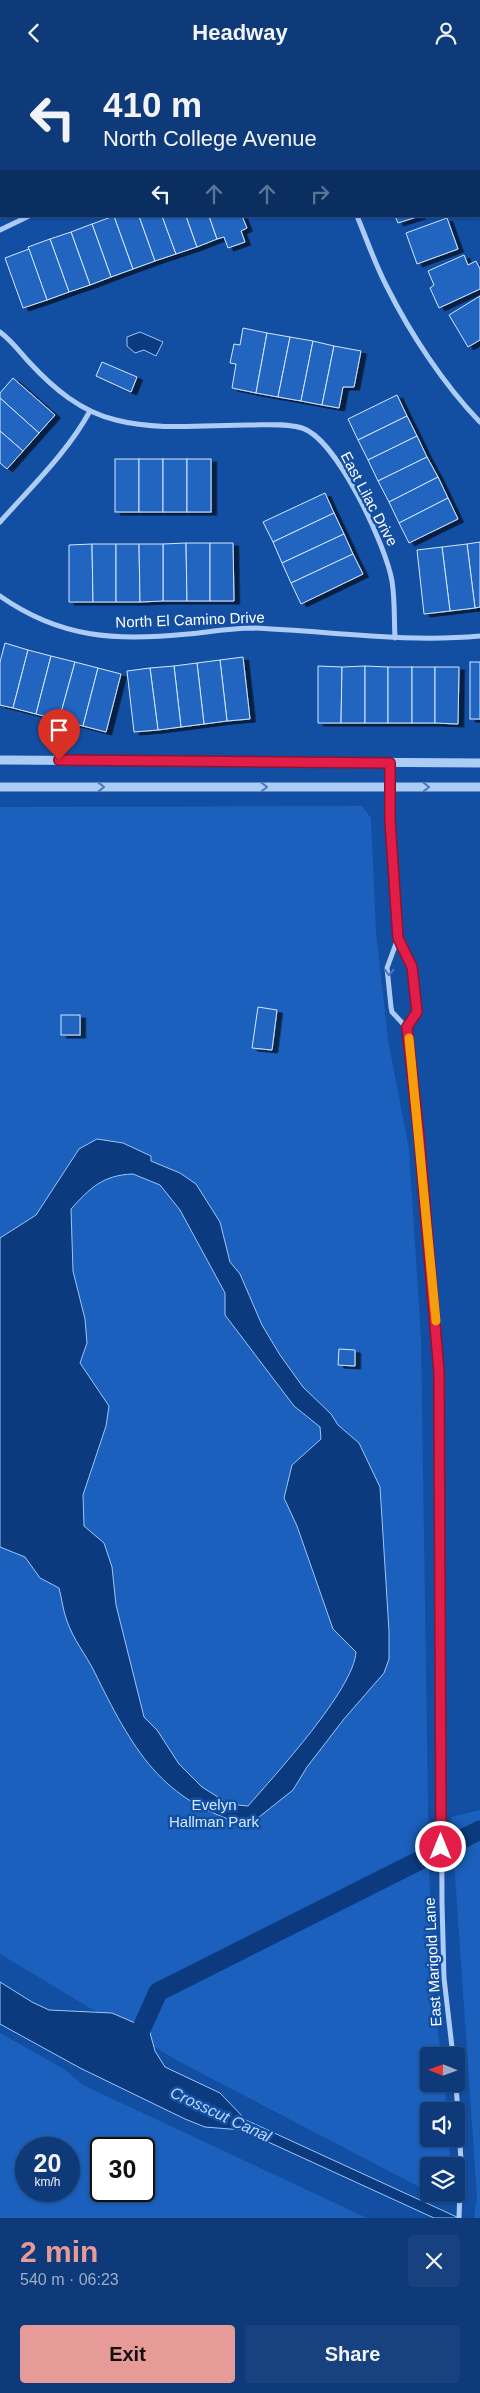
<!DOCTYPE html>
<html lang="en">
<head>
<meta charset="utf-8">
<style>
	:root { --surface:#0e3a7a; --page:#17417f; --text:#f1f3f6; --muted:#9badc7; --line:#2e548b; --accent:#e69b98 }
	body { margin:0; font-family:Arial,sans-serif; background:var(--page); color:var(--text); height:100vh; display:flex; flex-direction:column; font-size:19px; white-space:nowrap }
	* { box-sizing:border-box; margin:0 }
	p { font-size:16px; color:var(--muted) }
	.icon { flex:none; width:28px; height:28px; fill:none; stroke:currentColor; stroke-width:2; stroke-linecap:round; stroke-linejoin:round }
	.map { position:relative; height:2153px; overflow:hidden }
	.sheet { display:flex; flex-direction:column; background:var(--surface); flex:1 }
	.sheet>* { flex:none }
	.guide { position:absolute; left:0px; top:0px; width:480px; height:152px; box-shadow:0 1px 4px #0004,0 0 0 1px var(--line); background:#0e3a7a; color:var(--text); overflow:hidden }
	.needle { width:32px; rotate:271deg }
	.controls { position:absolute; left:420px; top:1982px; display:grid; gap:10px }
	.controls a { display:grid; place-items:center; width:45px; height:45px; border-radius:5px; background:var(--surface); box-shadow:0 1px 4px #0004,0 0 0 1px var(--line); font-size:25px }
	.speed { position:absolute; left:15px; top:2072px; display:flex; gap:10px; font-size:25px; font-weight:700; text-align:center }
	.speed>* { display:grid; place-content:center; width:65px; height:65px; border-radius:50%; background:var(--surface); box-shadow:0 1px 4px #0004,0 0 0 1px var(--line); line-height:1 }
	.speed small { font-size:12px; font-weight:400 }
	.speed .limit { border:2px solid #111; border-radius:8px; background:#fff; color:#111 }
	.pin { position:absolute; display:grid; place-items:center; width:42px; height:42px; color:#fff; margin:-51px -21px; border-radius:50% 50% 50% 0; rotate:-45deg; box-shadow:0 0 5px #0007 }
	.pin .icon { rotate:45deg }
	.me { position:absolute; width:55px; margin:-28px; rotate:0deg; stroke-linejoin:round; filter:drop-shadow(0 0 4px #0008) }
	.turn { display:flex; align-items:center; gap:18px; height:105px; padding:0 20px; font-size:22px }
	.turn .icon { width:65px; height:65px; stroke-width:2.5 }
	.turn b { display:block; font-size:35px; line-height:42px }
	.lanes { display:flex; align-items:center; height:48px; padding:0 20px; background:#0003; justify-content:center; gap:25px; direction:ltr }
	.lanes .off { opacity:.35 }
	.round { display:grid; place-items:center; flex:none; width:52px; height:52px; border-radius:5px; background:var(--page) }
	.overview { display:flex; align-items:center; justify-content:space-between; height:85px; padding:0 20px }
	h1 { font-size:30px; font-weight:700; line-height:38px; color:var(--accent) }
	.cta { display:flex; gap:10px; margin-top:auto; padding:10px 20px }
	.cta a { flex:1; height:58px; border-radius:5px; background:var(--accent); color:#111; font-size:20px; font-weight:700; line-height:58px; text-align:center }
	.cta a+a { background:var(--page); color:var(--text) }
	header { display:flex; justify-content:space-between; align-items:center; height:65px; padding:0 20px; background:var(--surface); font-size:22px; font-weight:700 }
	.map>svg:first-child { display:block }
	.green { fill:#1a60bc; fill-rule:evenodd }
	.water { fill:#0b3a7e; stroke:#9ec6f8; fill-rule:evenodd }
	.lines { fill:none; stroke-linecap:round; stroke-linejoin:round }
	.canal { stroke:#0b3a7e; stroke-width:19 }
	.building { fill:#2065c1; stroke:#d5e7fe; filter:url(#shadow) }
	.minor { stroke:#accbf5; stroke-width:5 }
	.tertiary { stroke:#accbf5; stroke-width:9 }
	.oneway { stroke:#487abf }
	.route-casing { stroke:#92132f; stroke-width:12 }
	.route { stroke:#e11d48; stroke-width:9 }
	.slow { stroke:#f59e0b; stroke-width:9 }
	.labels { text-anchor:middle; stroke-width:5; stroke-linejoin:round; paint-order:stroke }
	.street-label { font-size:15px; fill:#fff; stroke:#124ea2 }
	.park-label { font-size:15px; fill:#d5e7fe; stroke:#124ea2 }
	.water-label { font-size:16px; font-style:italic; fill:#b9d6fb; stroke:#124ea2 }
</style>
</head>
<body>
<header><svg class="icon" aria-label="back" viewBox="0 0 24 24"><path d="M15 5l-7 7 7 7"/></svg>Headway<svg class="icon" aria-label="person" viewBox="0 0 24 24"><circle cx="12" cy="8" r="4"/><path d="M4 21q1-7 8-7t8 7"/></svg></header>
<div class="map">
<svg width="480" height="2153" viewBox="0 0 480 2153">
	<defs>
		<filter id="shadow"><feDropShadow dx="5.5" dy="3" stdDeviation="0" flood-color="#0009"/></filter>
	</defs>
	<rect width="100%" height="100%" fill="#124ea2"/>
	<g class="green">
		<polygon points="362,741 371,753 376,867 388,975 409,1084 421,1273 429,1804 434,1935 441,1991 429,1991 429,2019 444,2019 447,2046 429,2046 429,2074 449,2074 450,2101 429,2101 429,2127 178,1996 0,1889 0,742"/>
		<polygon points="480,1745 480,2153 474,2153 477,2132 451,1752"/>
		<path d="M0,1968L64,2004L83,2020L367,2153H0ZM26,2084H69V2126H26ZM101,2084H144V2126H101Z"/>
	</g>
	<g class="water">
		<polygon points="140,267 163,277 156,291 144,285 135,288 127,281 127,272"/>
		<path d="M97,1074L123,1078L151,1091V1096L180,1108L196,1119L220,1157L230,1197L240,1209L262,1260L280,1290L303,1322L331,1349L338,1360L359,1378L380,1422L389,1566V1594L384,1608L344,1654L307,1702L293,1725L249,1760C161,1738 132,1683 94,1606C86,1590 73,1574 67,1556C63,1546 62,1534 59,1523L40,1513L25,1492L0,1482V1173L36,1150L79,1084ZM133,1109L160,1120L180,1145L225,1228V1250L294,1341L320,1362L321,1374L292,1400L284,1433L297,1461L333,1564L356,1587C354,1624 275,1710 248,1741L229,1739L202,1722L179,1699L157,1665L144,1652L116,1540L112,1502L104,1478L84,1461L83,1430L106,1361L109,1341L80,1298L87,1278L85,1254L73,1206L71,1144C90,1123 103,1110 133,1109Z"/>
		<polygon points="0,1917 32,1937 49,1945 112,1948 149,1964 155,1986 165,2002 220,2028 246,2055 459,2153 434,2153 242,2065 205,2062 185,2054 80,2003 0,1959"/>
	</g>
	<g class="lines">
		<polyline class="canal" points="132,1985 158,1927 480,1765"/>
	</g>
	<g class="building">
		<polygon points="457,0 480,0 480,32 479,1"/>
		<polygon points="114,151 133,204 111,212 92,159"/>
		<polygon points="114,151 139,151 155,196 133,204"/>
		<polygon points="139,151 162,151 176,189 155,196"/>
		<polygon points="162,151 186,151 197,182 176,189"/>
		<polygon points="186,151 209,151 217,174 197,182"/>
		<polygon points="209,151 242,151 247,163 241,166 245,177 228,183 224,172 217,174"/>
		<polygon points="395,151 420,151 398,158"/>
		<polygon points="447,153 458,184 417,199 406,168"/>
		<polygon points="92,159 111,212 90,220 71,167"/>
		<polygon points="71,167 90,220 69,227 50,174"/>
		<polygon points="50,174 69,227 47,235 28,182"/>
		<polygon points="29,184 47,235 23,243 5,193"/>
		<polygon points="464,190 468,200 476,196 480,204 480,224 439,243 430,223 434,220 428,206"/>
		<polygon points="480,231 480,275 468,282 449,250"/>
		<polygon points="243,263 267,268 256,328 232,323 236,299 230,298 234,279 240,280"/>
		<polygon points="267,268 290,272 278,332 256,328"/>
		<polygon points="290,272 313,276 301,336 278,332"/>
		<polygon points="313,276 334,281 322,340 301,336"/>
		<polygon points="334,281 361,286 354,322 343,322 339,343 322,340"/>
		<polygon points="102,297 137,312 131,327 96,311"/>
		<polygon points="13,313 55,350 39,368 0,333 0,328"/>
		<polygon points="397,330 407,351 358,375 348,354"/>
		<polygon points="0,333 39,368 23,386 0,366"/>
		<polygon points="407,351 417,371 368,395 358,375"/>
		<polygon points="0,366 23,386 7,404 0,398"/>
		<polygon points="417,371 427,392 378,416 368,395"/>
		<polygon points="427,392 438,412 389,437 378,416"/>
		<rect x="115" y="394" width="24" height="53"/>
		<rect x="139" y="394" width="24" height="53"/>
		<rect x="163" y="394" width="24" height="53"/>
		<rect x="187" y="394" width="24" height="53"/>
		<polygon points="438,412 448,433 399,458 389,437"/>
		<polygon points="325,428 334,448 273,477 263,457"/>
		<polygon points="448,433 458,454 409,478 399,458"/>
		<polygon points="334,448 344,469 282,498 273,477"/>
		<polygon points="344,469 353,489 291,518 282,498"/>
		<polygon points="480,477 480,542 475,543 467,479"/>
		<polygon points="186,478 187,536 163,536 163,479"/>
		<polygon points="186,478 210,478 210,536 187,536"/>
		<polygon points="210,478 233,478 234,536 210,536"/>
		<polygon points="92,479 93,537 69,537 69,480"/>
		<polygon points="92,479 116,479 116,537 93,537"/>
		<polygon points="116,479 139,479 140,537 116,537"/>
		<polygon points="139,479 163,479 163,536 140,537"/>
		<polygon points="467,479 475,543 450,546 442,482"/>
		<polygon points="442,482 450,546 424,549 417,485"/>
		<polygon points="353,489 363,509 301,539 291,518"/>
		<polygon points="5,578 28,585 13,643 0,640 0,597"/>
		<polygon points="28,585 51,591 36,649 13,643"/>
		<polygon points="51,591 75,597 59,655 36,649"/>
		<polygon points="243,592 250,654 227,656 220,595"/>
		<polygon points="220,595 227,656 204,659 197,598"/>
		<polygon points="75,597 98,603 83,661 59,655"/>
		<rect x="470" y="597" width="10" height="57"/>
		<polygon points="197,598 204,659 181,662 174,601"/>
		<polygon points="174,601 181,662 158,665 150,603"/>
		<polygon points="318,601 342,602 341,658 318,658"/>
		<polygon points="365,601 365,658 341,658 342,602"/>
		<polygon points="365,601 388,602 388,658 365,658"/>
		<rect x="388" y="602" width="24" height="56"/>
		<rect x="412" y="602" width="23" height="56"/>
		<polygon points="435,602 459,602 458,659 435,658"/>
		<polygon points="98,603 121,609 106,667 83,661"/>
		<polygon points="150,603 158,665 134,667 127,606"/>
		<polygon points="258,942 277,945 272,985 252,983"/>
		<rect x="61" y="950" width="19" height="20"/>
		<polygon points="339,1284 355,1285 355,1301 338,1300"/>
	</g>
	<g class="lines">
		<g class="minor">
			<polyline points="321,0 321,1"/>
			<polyline points="6,1 8,0"/>
			<polyline points="0,5 1,4"/>
			<path d="M357,151C367,175 375,199 387,222C410,268 444,320 480,357"/>
			<polyline points="0,165 29,151"/>
			<path d="M0,267C11,275 20,287 29,297C53,323 81,347 116,355C158,366 206,360 249,360C266,360 285,358 302,363C337,374 386,481 392,516C395,535 394,554 395,573"/>
			<path d="M0,457C32,421 67,388 90,346"/>
			<path d="M0,531C61,574 117,576 188,569C209,567 232,563 253,563C329,566 404,578 480,571"/>
			<polyline points="390,698 390,755 398,873 412,903 417,947 407,963"/>
			<polyline points="398,873 387,903 391,942 392,947 407,963 436,1256 440,1323 442,1838 444,1913 453,1991"/>
			<polyline points="456,2019 461,2095 459,2153"/>
		</g>
		<g class="tertiary">
			<polyline points="0,695 480,698"/>
			<polyline points="0,722 480,722"/>
		</g>
	</g>
	<defs><path id="oneway-chevron" d="M-2-3.5L2.5 0L-2 3.5" fill="none" stroke-width="1.6" stroke-linecap="round" stroke-linejoin="round" transform="scale(1.25)"/></defs>
	<g class="oneway">
		<use href="#oneway-chevron" transform="translate(101 722)"/>
		<use href="#oneway-chevron" transform="translate(264 722)"/>
		<use href="#oneway-chevron" transform="translate(426 722)"/>
		<use href="#oneway-chevron" transform="translate(389 907) rotate(93)"/>
	</g>
	<g class="lines">
		<g class="route-casing">
			<polyline id="route" points="59,695 390,698 390,755 398,873 412,902 417,947 407,962 419,1071 439,1307 441,1782"/>
		</g>
		<use href="#route" class="route"/>
		<polyline class="slow" points="409,973 436,1256"/>
	</g>
	<g class="labels">
		<g class="street-label">
			<text transform="translate(369 434) rotate(62)" y="5">East Lilac Drive</text>
			<text transform="translate(190 555) rotate(-2)" y="5">North El Camino Drive</text>
			<text transform="translate(433 1897) rotate(-93)" y="5">East Marigold Lane</text>
		</g>
		<g class="park-label">
			<text x="214" y="1745">Evelyn<tspan x="214" dy="17">Hallman Park</tspan></text>
		</g>
		<g class="water-label">
			<text transform="translate(221 2049) rotate(25)" y="6">Crosscut Canal</text>
		</g>
	</g>
</svg>
<div class="controls">
<a><svg class="needle" viewBox="-14 -14 28 28"><path d="M0-13l5 13h-10z" fill="#e53935"/><path d="M0 13l5-13h-10z" fill="#9badc7"/></svg></a>
<a><svg class="icon" aria-label="sound" viewBox="0 0 24 24"><path d="M4 9h4l5-4v14l-5-4H4zM17 9q2 3 0 6"/></svg></a>
<a><svg class="icon" aria-label="layers" viewBox="0 0 24 24"><path d="M12 4l9 5-9 5-9-5zM3 14l9 5 9-5"/></svg></a>
</div>
<div class="speed"><div>20<small>km/h</small></div><div class="limit">30</div></div>
<div class="pin" style="left:59px;top:695px;background:#d93025"><svg class="icon" aria-label="arrive" viewBox="0 0 24 24"><path d="M6 21V4h12l-3 4 3 4H6"/></svg></div>
<svg class="me" style="left:441px;top:1782px" viewBox="-20 -20 40 40"><circle r="17" fill="#e11d48" stroke="#fff" stroke-width="3"/><path d="M0-11L8 9 0 5-8 9z" fill="#fff"/></svg>
<div class="guide">
<div class="turn"><svg class="icon" aria-label="left" viewBox="0 0 24 24"><path d="M17 20v-9H6M10 6l-5 5 5 5"/></svg><div><b>410 m</b>North College Avenue</div></div>
<div class="lanes"><svg class="icon" aria-label="left" viewBox="0 0 24 24"><path d="M17 20v-9H6M10 6l-5 5 5 5"/></svg><svg class="icon off" aria-label="ahead" viewBox="0 0 24 24"><path d="M12 20V5M6 11l6-6 6 6"/></svg><svg class="icon off" aria-label="ahead" viewBox="0 0 24 24"><path d="M12 20V5M6 11l6-6 6 6"/></svg><svg class="icon off" aria-label="right" viewBox="0 0 24 24"><path d="M7 20v-9h11M14 6l5 5-5 5"/></svg></div>
</div>
</div>
<section class="sheet">
<div class="overview"><div><h1>2 min</h1><p>540 m · 06:23</p></div><a class="round"><svg class="icon" aria-label="close" viewBox="0 0 24 24"><path d="M6 6l12 12M18 6L6 18"/></svg></a></div>
<div class="cta"><a>Exit</a><a>Share</a></div>
</section>
</body>
</html>
